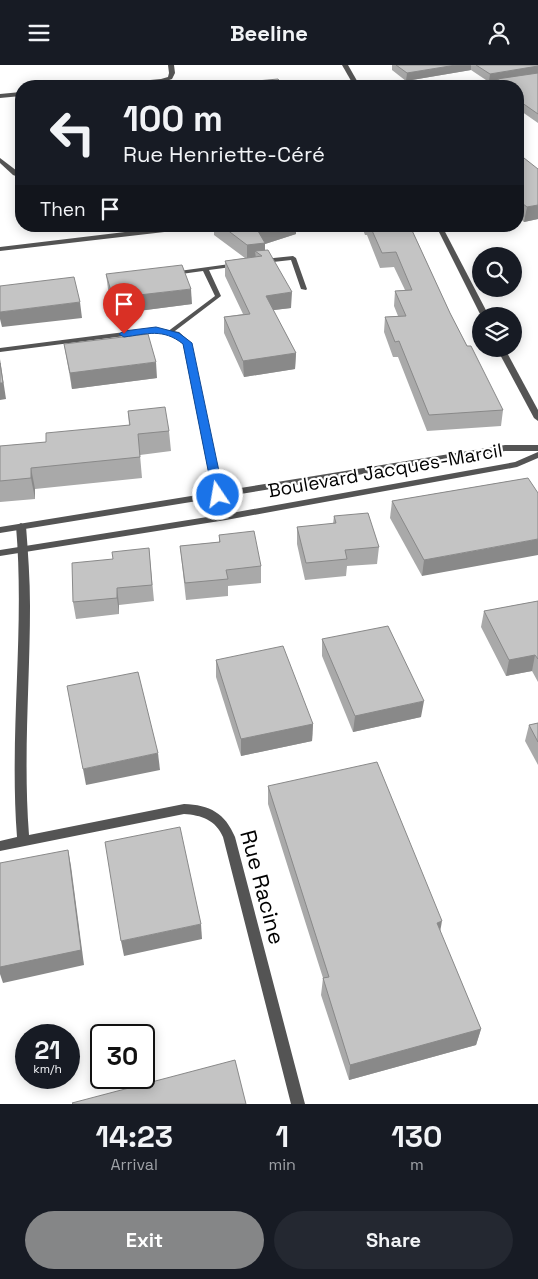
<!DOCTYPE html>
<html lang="en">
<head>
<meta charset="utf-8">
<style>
	:root { --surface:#171b24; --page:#242831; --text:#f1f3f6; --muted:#9ea1a6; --accent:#858687 }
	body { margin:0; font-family:"Space Grotesk",sans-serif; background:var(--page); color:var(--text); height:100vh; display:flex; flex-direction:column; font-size:19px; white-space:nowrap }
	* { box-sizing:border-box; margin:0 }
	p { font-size:16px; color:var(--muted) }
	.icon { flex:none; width:28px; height:28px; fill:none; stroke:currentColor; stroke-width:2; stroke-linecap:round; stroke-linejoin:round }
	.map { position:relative; height:1039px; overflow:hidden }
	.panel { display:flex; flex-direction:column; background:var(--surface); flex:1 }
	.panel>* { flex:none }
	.banner { position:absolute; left:15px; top:15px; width:509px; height:152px; border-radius:20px; box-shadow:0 2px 12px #0003; background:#171b24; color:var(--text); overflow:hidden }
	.controls { position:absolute; left:472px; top:182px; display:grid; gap:10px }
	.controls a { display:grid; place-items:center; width:50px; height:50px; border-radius:50%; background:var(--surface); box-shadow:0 2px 12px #0003; font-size:25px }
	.speed { position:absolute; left:15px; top:959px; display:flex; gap:10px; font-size:25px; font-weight:700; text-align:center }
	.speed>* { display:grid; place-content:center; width:65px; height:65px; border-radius:50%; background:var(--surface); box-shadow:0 2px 12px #0003; line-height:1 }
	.speed small { font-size:12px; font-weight:400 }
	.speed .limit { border:2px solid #111; border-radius:8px; background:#fff; color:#111 }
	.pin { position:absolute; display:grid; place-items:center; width:42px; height:42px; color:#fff; margin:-51px -21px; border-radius:50% 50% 50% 0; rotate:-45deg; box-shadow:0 0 5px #0007 }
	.pin .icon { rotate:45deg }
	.me { position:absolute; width:55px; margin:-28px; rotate:348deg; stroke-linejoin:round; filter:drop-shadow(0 0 4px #0008) }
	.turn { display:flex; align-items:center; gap:18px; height:105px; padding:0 25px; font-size:22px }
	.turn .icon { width:65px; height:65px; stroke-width:2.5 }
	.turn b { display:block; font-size:35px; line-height:42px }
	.then { display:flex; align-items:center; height:48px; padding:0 25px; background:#0003; gap:10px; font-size:19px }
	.eta { display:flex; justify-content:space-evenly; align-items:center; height:85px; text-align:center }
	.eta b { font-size:30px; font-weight:700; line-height:35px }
	.action { display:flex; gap:10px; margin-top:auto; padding:10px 25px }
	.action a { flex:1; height:58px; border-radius:30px; background:var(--accent); color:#fff; font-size:20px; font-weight:700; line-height:58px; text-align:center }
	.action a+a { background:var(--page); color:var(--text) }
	header { display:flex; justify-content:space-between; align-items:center; height:65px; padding:0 25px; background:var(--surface); font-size:22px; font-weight:700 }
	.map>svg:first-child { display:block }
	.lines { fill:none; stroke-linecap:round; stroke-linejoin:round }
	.service { fill:#545454; fill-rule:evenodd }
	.minor { fill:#545454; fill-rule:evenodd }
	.tertiary { fill:#545454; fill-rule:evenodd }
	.wall { fill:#a9a9a9 }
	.shaded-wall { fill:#898989 }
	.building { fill:#c4c4c4; stroke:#898989 }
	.route { fill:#1a73e8; stroke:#114b97 }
	.labels { text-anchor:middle; stroke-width:4.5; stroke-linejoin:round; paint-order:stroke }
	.street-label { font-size:19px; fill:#000; stroke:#fff }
	.near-street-label { font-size:22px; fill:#000; stroke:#fff }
</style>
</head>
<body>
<header><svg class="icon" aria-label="menu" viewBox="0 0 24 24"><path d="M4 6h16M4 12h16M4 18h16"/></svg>Beeline<svg class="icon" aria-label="person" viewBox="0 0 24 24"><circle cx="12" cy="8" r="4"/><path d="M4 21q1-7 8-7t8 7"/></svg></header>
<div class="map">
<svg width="538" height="1039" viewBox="0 0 538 1039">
	<rect width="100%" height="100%" fill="#fff"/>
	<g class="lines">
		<g class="service">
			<polygon points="293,191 296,193 307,224 306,225 301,224 291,195 264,198 261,196 264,194"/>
			<polygon points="237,198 239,199 239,201 209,205 221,231 171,269 167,269 167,267 215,231 203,206 174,210 171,208 172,207"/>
		</g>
		<g class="minor">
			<path d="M168,0H174L175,8L172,14C152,22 125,22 104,21L107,19L161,14L168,12L169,8Z"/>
			<polygon points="510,14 512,15 512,17 488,21 476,21"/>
			<polygon points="21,27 21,31 0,33 0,29"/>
			<polygon points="0,93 21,109 21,113 13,110 0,98"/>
			<polygon points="175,161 186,161 173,166 0,186 0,182"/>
			<polygon points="156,263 179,267 191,278 223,430 231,452 229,454 223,454 213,430 183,279 173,271 156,267 0,287 0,283"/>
			<path d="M21,458L26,461C28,488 30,514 30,541C30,618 23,693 29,770L184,739C210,740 225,748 235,772L305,1039H291L223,772C216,755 201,750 184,749L0,786V776L17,772C9,668 25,565 16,461Z"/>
		</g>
		<g class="tertiary">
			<polygon points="342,0 348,0 360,21 354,21"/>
			<polygon points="436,161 442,161 489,251 481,251"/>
			<polygon points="497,284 505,284 538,345 538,356 534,353"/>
			<polygon points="505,380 538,380 538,386 505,386 0,468 0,462"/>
			<polygon points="538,387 538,393 517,402 226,455 0,491 0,485 226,449 515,397"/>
		</g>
	</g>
	<g class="wall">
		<polygon points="392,0 538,0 538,58 518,44 518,21 496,21 497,15 489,17 471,5 406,16 392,5"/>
		<polygon points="518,95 538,104 538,154 524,157 518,152"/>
		<polygon points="214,161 296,161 296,169 265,179 265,185 291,243 273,245 296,288 295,304 244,312 224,268 224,252 243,249 225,211 225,196 245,193 214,170"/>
		<polygon points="350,161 410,161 450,248 467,281 503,345 501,361 427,366 398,292 393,292 384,267 385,252 398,251 394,241 395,226 405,225 394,202 380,203 367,170 365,170 362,162 351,163"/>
		<polygon points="106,209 192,239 115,249 108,224"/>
		<polygon points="64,279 157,313 72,324"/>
		<polygon points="128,346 169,366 171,386 140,390 142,413 35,424 35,434 0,437 0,381 46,377 129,360"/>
		<polygon points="528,413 422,511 390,453 392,436"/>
		<polygon points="334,451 379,482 377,499 347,501 346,511 305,515 297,479 297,462 333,459"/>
		<polygon points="219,470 261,501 261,518 228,521 228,531 186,535 180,481 219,477"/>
		<polygon points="149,483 154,536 119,540 119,549 76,554 73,537 113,494"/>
		<polygon points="538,536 538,617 532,606 506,611 481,562 484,546"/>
		<polygon points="322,574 421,652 353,667 322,591"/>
		<polygon points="216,595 313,659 312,676 241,691 216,612"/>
		<polygon points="538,658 538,700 525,676 529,660"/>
		<polygon points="268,721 440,867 481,964 476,980 349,1015 321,930 323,913 268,739"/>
	</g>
	<g class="shaded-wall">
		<polygon points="456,0 471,0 471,5 406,16 407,8"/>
		<polygon points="538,1 538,9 497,14 497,15 489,17 490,9"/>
		<polygon points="538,140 538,154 524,157 527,142"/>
		<polygon points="273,161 296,161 296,169 265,179 265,193 255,186 256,194 247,195 247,180 258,166"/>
		<polygon points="191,224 192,239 115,249 113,233"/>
		<polygon points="292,227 291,243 266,246 266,231"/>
		<polygon points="80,237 82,253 2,262 0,254 0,247"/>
		<polygon points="296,288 295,304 244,312 243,296"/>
		<polygon points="0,294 6,334 0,335"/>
		<polygon points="156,297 157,313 72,324 70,308"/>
		<polygon points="31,403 35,424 35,434 31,413"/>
		<polygon points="538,474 538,490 422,511 424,495"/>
		<polygon points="117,523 119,540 119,549 117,533"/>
		<polygon points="535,590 532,606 506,611 509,595"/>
		<polygon points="424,636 421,652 353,667 355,651"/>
		<polygon points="313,659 312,676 241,691 241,674"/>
		<polygon points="158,688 160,705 86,720 83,704"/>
		<polygon points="68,785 71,801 84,900 3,918 0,909 0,902"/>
		<polygon points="442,856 439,873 437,858"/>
		<polygon points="201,859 202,874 124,891 121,876"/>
		<polygon points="481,964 476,980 349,1015 350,1000"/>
	</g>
	<g class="building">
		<polygon points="396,0 456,0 407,8"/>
		<polygon points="476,0 538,0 538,1 490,9"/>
		<polygon points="538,8 538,49 518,35 521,34 518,31 518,21 510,21 497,14"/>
		<polygon points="278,14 284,21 204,21"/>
		<polygon points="191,20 192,21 177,21"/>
		<polygon points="524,93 538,104 538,140 527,142 518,135 518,95"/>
		<polygon points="222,161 273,161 258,166 265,178 247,180"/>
		<polygon points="370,161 410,161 450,248 467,281 471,281 503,345 429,350 399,276 395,277 385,252 406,251 395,226 412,225 396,187 382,188"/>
		<polygon points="268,185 292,227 266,231 296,288 243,296 224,252 250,249 225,196 262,191 255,186"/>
		<polygon points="182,200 191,224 113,233 106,209"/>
		<polygon points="74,212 80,237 0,247 0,221"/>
		<polygon points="148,269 156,297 70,308 64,279"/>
		<polygon points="0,298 3,318 0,318"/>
		<polygon points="165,342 169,366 138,369 140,392 31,403 31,413 0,416 0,381 46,377 46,368 130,360 128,346"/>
		<polygon points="528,413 538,428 538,474 424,495 392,436"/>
		<polygon points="368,448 379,482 345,485 347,494 306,498 297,462 336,458 334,451"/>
		<polygon points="254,466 261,501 226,505 228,514 185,518 180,481 220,477 219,470"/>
		<polygon points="149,483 152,520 117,523 117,533 73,537 72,498 113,494 112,487"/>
		<polygon points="538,536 538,594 535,590 509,595 484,546"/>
		<polygon points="388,561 424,636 355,651 322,574"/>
		<polygon points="283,581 313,659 241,674 216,595"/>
		<polygon points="138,607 158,688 83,704 67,621"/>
		<polygon points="538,658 538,677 529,660"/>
		<polygon points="377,697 442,856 437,858 481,964 350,1000 323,913 329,912 268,721"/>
		<polygon points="180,762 201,859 121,876 105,777"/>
		<polygon points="68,785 81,885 0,902 0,798"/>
		<polygon points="235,995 246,1039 73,1039 72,1038"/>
	</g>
	<path class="route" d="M156,262L179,268L192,278L224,430L222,433L218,434L213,430L183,279C163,263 147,269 124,272L119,269L124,266Z"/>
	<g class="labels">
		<g class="street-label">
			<text transform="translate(385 405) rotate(-10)" y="7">Boulevard Jacques-Marcil</text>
		</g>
		<g class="near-street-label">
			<text transform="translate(263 822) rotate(75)" y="8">Rue Racine</text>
		</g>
	</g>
</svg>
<div class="controls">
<a><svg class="icon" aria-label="search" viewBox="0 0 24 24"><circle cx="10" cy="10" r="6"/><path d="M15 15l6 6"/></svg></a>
<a><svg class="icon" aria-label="layers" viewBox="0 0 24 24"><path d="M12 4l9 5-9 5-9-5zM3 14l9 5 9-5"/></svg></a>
</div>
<div class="speed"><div>21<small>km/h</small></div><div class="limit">30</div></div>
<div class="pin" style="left:124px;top:269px;background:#d93025"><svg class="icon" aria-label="arrive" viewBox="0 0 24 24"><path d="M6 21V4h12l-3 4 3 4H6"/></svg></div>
<svg class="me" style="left:218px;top:430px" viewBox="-20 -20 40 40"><circle r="17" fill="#1a73e8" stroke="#fff" stroke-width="3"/><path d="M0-11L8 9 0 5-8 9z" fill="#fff"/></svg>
<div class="banner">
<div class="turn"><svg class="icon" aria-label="left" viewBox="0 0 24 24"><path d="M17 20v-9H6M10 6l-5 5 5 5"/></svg><div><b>100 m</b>Rue Henriette-Céré</div></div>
<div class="then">Then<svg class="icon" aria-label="arrive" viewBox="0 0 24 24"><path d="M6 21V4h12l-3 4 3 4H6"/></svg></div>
</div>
</div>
<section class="panel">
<div class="eta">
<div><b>14:23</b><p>Arrival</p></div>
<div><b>1</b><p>min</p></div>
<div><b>130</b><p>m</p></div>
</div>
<div class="action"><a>Exit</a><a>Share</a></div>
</section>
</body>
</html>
